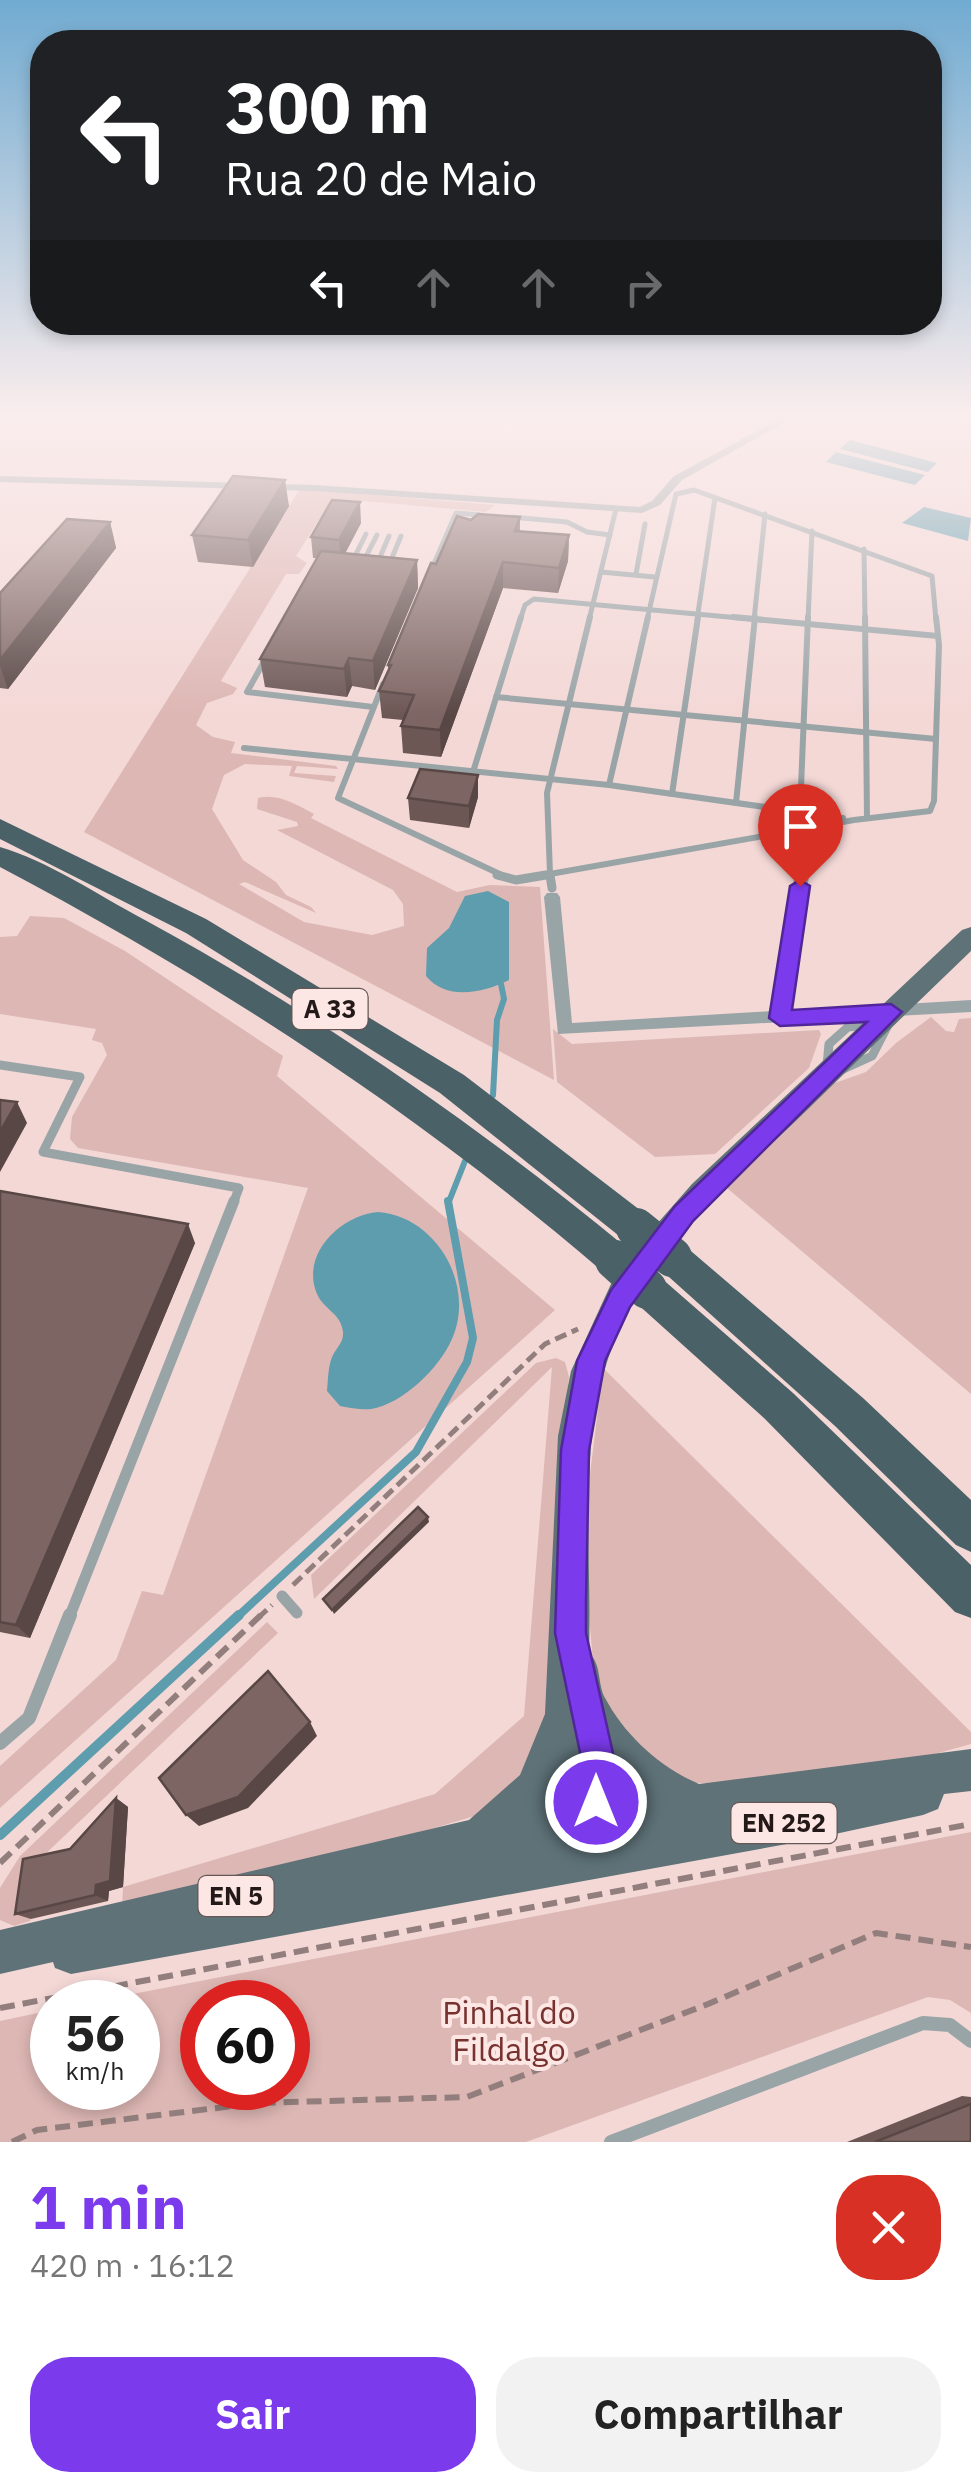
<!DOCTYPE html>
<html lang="pt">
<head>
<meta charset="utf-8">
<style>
	:root { --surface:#fff; --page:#f2f2f2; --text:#222; --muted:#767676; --accent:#7c3aed }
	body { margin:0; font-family:"IBM Plex Sans",sans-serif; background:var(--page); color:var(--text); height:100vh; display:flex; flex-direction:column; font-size:38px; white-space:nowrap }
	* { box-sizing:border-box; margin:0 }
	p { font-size:32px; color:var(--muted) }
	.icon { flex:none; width:55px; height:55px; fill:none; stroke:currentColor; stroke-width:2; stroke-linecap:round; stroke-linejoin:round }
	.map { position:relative; height:2142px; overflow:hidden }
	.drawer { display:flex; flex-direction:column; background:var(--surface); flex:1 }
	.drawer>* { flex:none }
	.banner { position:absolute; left:30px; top:30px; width:912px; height:305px; border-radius:40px; box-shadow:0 5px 15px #0003; background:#202124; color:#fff; overflow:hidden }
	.speed { position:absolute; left:30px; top:1980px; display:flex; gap:20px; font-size:50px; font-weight:700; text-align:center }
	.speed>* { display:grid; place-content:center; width:130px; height:130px; border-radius:50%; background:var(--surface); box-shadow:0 5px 15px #0003; line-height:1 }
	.speed small { font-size:25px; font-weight:400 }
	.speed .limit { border:15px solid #d22; background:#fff; color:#111 }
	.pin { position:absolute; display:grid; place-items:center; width:85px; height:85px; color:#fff; margin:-102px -42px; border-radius:50% 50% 50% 0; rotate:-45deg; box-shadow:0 0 10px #0007 }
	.pin .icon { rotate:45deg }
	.me { position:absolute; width:110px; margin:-55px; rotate:0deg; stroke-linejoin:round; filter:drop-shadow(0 0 8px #0008) }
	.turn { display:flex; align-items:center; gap:35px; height:210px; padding:0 30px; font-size:45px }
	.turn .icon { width:130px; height:130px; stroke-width:2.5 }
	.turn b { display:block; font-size:70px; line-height:85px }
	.lanes { display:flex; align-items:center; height:95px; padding:0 30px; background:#0003; justify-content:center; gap:50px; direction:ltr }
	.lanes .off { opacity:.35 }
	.round { display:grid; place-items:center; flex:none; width:105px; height:105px; border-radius:40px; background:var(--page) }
	.summary { display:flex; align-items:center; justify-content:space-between; height:170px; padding:0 30px }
	h1 { font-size:60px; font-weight:700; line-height:75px; color:var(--accent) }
	.button { display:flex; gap:20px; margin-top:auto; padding:20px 30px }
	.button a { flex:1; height:115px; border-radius:40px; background:var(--accent); color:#fff; font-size:40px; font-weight:700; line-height:115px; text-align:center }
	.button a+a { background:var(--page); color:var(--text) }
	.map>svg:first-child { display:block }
	.green { fill:#ddb7b4; fill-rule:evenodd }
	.water { fill:#5e9dae }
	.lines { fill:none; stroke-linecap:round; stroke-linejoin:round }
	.stream-far2 { stroke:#5e9dae; stroke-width:6 }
	.stream-far1 { stroke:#5e9dae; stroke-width:8 }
	.stream { stroke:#5e9dae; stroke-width:10 }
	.path-far1 { stroke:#927f7d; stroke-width:5; stroke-dasharray:12 6; stroke-linecap:butt }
	.path { stroke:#927f7d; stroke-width:6; stroke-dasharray:15 8; stroke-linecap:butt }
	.service-far4 { stroke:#99a4a7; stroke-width:5 }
	.service-far3 { stroke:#99a4a7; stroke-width:6 }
	.service-far2 { stroke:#99a4a7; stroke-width:9 }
	.service-far1 { stroke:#99a4a7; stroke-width:11 }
	.service { stroke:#99a4a7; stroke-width:14 }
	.minor { fill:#99a4a7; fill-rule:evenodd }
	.primary { fill:#5e7278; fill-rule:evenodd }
	.motorway { fill:#496167; fill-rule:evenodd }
	.motorway-bridge { stroke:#496167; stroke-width:40 }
	.wall { fill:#6c5755 }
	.shaded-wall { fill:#584745 }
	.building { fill:#7d6563; stroke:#584745; stroke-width:2.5 }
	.route { fill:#7c3aed; stroke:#51269a; stroke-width:2.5 }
	.labels { text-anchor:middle; stroke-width:8; stroke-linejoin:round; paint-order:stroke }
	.shield { fill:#fde7e5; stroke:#645756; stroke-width:2.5 }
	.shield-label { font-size:25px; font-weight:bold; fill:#231918 }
	.near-park-label { font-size:32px; fill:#77312f; stroke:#fde7e5 }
</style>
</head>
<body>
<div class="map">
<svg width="971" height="2142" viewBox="0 0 971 2142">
	<rect width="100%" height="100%" fill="#f3d8d6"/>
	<g class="green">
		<path d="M300,489L495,505L486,512L364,501L324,512L296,556L307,563L299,574H286L221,681L237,688L233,694L207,703L196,725L213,737L235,742L231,753L336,766L338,769L297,766L294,773L336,776L334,782L289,776L292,766L245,764L224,775L212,809L243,860L276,882L286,895L311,907L316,913L245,882L239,884L304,922L372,935L404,926L403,904L393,890L277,830L298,826L297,822L257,809L258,798C278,793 297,805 314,814L311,818L457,892L490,885L540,887L554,1080L84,832Z"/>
		<polygon points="30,916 64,918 125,951 283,1056 277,1076 555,1310 0,1808 0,1766 116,1660 142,1591 163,1595 308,1188 78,1148 70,1139 72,1117 107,1055 102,1043 92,1040 96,1029 0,1014 0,937 17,936"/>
		<polygon points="931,1017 946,1031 954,1032 959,1019 971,1018 971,1394 727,1188 832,1084 866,1072 896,1043"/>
		<polygon points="553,1029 572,1044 819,1030 821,1034 809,1068 715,1154 655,1157 557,1082"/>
		<polygon points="556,1358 565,1362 569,1377 555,1504 546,1715 525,1773 478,1815 357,1851 122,1909 123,1887 435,1794 524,1716 552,1367 314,1599 311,1575 536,1363"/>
		<polygon points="603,1368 971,1732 971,1744 913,1760 733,1783 689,1783 659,1772 595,1689 587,1588 587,1499"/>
		<polygon points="267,1622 278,1633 39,1860 30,1921 14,1926 0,1920 0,1888 20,1856"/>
		<path d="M971,1832V2013L950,2000L928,1997L526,2142H0V2021L52,2010V2088H138V2002H91ZM202,2002H288V2088H202Z"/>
	</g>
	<g class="water">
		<polygon points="850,440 937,463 928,472 840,449"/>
		<polygon points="836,452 925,475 915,485 826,462"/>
		<polygon points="924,507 971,518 968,541 902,523"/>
		<path d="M488,891L509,902V980C483,993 446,1001 426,976L427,948L449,928L465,896Z"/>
		<path d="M378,1212C436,1216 476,1285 452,1339C440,1367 403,1404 371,1409C362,1410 350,1408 340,1406L327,1391C328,1381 328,1369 331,1360C334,1349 344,1344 343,1332C341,1313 324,1310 317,1294C300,1254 341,1215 378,1212Z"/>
	</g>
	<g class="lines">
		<g class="stream-far2">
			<polyline points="493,1095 497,1020 504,999 501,984"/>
			<polyline points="448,1204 465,1161"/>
		</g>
		<polyline class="stream-far1" points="236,1618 416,1452 467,1362 473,1338 448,1201"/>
		<polyline class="stream" points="0,1835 239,1615"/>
		<g class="path-far1">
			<polyline points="293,1585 545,1344 578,1329"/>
			<polyline points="258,1618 272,1605"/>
		</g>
		<g class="path">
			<polyline points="0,1863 261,1615"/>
			<polyline points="0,2008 971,1824"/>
			<polyline points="12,2142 37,2130 257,2103 467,2097 708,2004 876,1933 971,1947"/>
		</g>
		<g class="service-far4">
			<polyline points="511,517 567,522 587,532 610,535"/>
			<polyline points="864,549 865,620"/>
			<polyline points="352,562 366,534"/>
			<polyline points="363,562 377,535"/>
			<polyline points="377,564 389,536"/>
			<polyline points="389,565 401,536"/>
			<polyline points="601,572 655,577"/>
			<polyline points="430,573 456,513 480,515"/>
			<polyline points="636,574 645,524"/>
			<polyline points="520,620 525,605 534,599 761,620"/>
			<polyline points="589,620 616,509"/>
			<polyline points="647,620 676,494 694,490 932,576 936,620"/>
			<polyline points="697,620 715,498"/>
			<polyline points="754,620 765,514"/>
			<polyline points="808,620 812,531"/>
		</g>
		<g class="service-far3">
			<polyline points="733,617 938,636"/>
			<polyline points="865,617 867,818"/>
			<polyline points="266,658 247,692 373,707"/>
			<polyline points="383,684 338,798 506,877"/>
			<polyline points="496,697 936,739"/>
			<polyline points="244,748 609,785 843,818"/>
			<polyline points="473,772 521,617"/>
			<polyline points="609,785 648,617"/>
			<polyline points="672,794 698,617"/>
			<polyline points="736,803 755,617"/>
			<polyline points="800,812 808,617"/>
			<polyline points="532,877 550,874 547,793 590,617"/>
			<polyline points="550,877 550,874 854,820 930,811 934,801 939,645 936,617"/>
		</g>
		<g class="service-far2">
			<polyline points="497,875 516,880 546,875"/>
			<polyline points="550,875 552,888"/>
			<polyline points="0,1065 80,1077 43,1152 239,1188 233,1204"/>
			<polyline points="827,1066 829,1044 848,1027 869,1025"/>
			<polyline points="839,1071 872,1056 888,1025"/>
		</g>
		<g class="service-far1">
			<polyline points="282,1596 297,1613"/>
			<polyline points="69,1618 234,1201"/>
		</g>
		<g class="service">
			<polyline points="0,1743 29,1718 70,1615"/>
			<polyline points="611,2142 923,2023 950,2025 971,2041"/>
		</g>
		<g class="minor">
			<polygon points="785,416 796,416 682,480 660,505 642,513 314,491 0,482 0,476 314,485 640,507 652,501 674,476"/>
			<polygon points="805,849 812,854 790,1011 971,1000 971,1012 558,1034 544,897 547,893 557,893 560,897 572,1023 773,1011 798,854"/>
		</g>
		<path class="primary" d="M971,927V951C916,1004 861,1057 807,1110C729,1186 634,1263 604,1372C579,1463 592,1560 589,1653C602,1665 597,1683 605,1698C625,1735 659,1767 699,1784L971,1749V1791L944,1794L938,1809L923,1815L798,1842L71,1974L55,1968L53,1962L0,1974V1930L469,1820L520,1775L545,1714L558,1436L571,1371L611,1284L635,1249L692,1184L962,930ZM618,1781L632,1793L617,1795ZM556,1794L559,1804L548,1805H549Z"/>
		<g class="motorway">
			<polygon points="0,819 206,919 464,1075 649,1217 654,1228 649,1239 636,1243 623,1239 440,1093 186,933 0,839"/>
			<path d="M0,847C46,860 100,896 143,919C316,1013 476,1124 628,1249L633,1260L628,1271L615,1276L602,1271C417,1112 216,981 0,867Z"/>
			<polygon points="672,1241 685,1246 863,1398 971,1500 971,1552 956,1545 835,1426 659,1268 654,1257 659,1246"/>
			<polygon points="647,1272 660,1277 793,1393 971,1565 971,1618 955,1612 765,1419 634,1301 628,1289 634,1277"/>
		</g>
		<g class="motorway-bridge">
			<polyline points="636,1228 672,1257"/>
			<polyline points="615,1260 647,1289"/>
		</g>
	</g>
	<g class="wall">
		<polygon points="289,506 253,567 198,562 192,535"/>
		<polygon points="520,517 520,531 569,535 568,561 558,593 503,588 441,757 403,753 401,726 403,720 382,718 379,691 388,671 388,665 436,564 471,520"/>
		<polygon points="110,522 116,548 8,689 0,688 0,593"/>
		<polygon points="361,523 345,554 417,560 418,588 375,690 352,686 347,697 265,687 260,659 318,558 313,558 311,537"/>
		<polygon points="478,775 478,797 469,828 410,820 408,798"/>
		<polygon points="0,1191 195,1243 30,1638 0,1632"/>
		<polygon points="116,1798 128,1807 123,1887 109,1891 108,1901 31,1919 15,1914 70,1849"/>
		<polygon points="962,2096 971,2097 971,2142 847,2142"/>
	</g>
	<g class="shaded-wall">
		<polygon points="285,480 289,506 253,567 248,540"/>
		<polygon points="360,502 361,523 341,560 339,540"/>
		<polygon points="110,522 116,548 8,689 0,666 0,660"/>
		<polygon points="569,535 568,561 558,593 559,568"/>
		<polygon points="417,560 418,588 375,690 373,661"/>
		<polygon points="503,562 503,588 441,757 440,730"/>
		<polygon points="349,658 352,686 347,697 344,669"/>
		<polygon points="478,775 478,797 469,828 469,806"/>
		<polygon points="17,1102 27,1123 0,1172 0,1132"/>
		<polygon points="188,1224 195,1243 30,1638 16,1625"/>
		<polygon points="428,1517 429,1522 334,1614 332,1610"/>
		<polygon points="310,1722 317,1736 248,1808 199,1826 186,1815"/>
		<polygon points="116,1798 128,1807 123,1887 109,1891 108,1901 95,1895 96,1885"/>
	</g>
	<g class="building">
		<polygon points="233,476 285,480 248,540 192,535"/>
		<polygon points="332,500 360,502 339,540 311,537"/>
		<polygon points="478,514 520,517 515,531 569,535 559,568 503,562 440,730 401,726 414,695 379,691 391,665 388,665 431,563 436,564 457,516 471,520"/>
		<polygon points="67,519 110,522 0,660 0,593"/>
		<polygon points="321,551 417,560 373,661 349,658 344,669 260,659"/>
		<polygon points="420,769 478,775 469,806 408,798"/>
		<polygon points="0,1100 17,1102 0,1132"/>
		<polygon points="0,1191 188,1224 16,1625 0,1622"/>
		<polygon points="418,1507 428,1517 332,1610 323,1599"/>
		<polygon points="268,1671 310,1722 238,1797 186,1815 159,1778"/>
		<polygon points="116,1798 110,1881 96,1885 95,1895 15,1914 23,1859 70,1849"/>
		<polygon points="971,2104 971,2142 875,2142"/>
	</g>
	<linearGradient id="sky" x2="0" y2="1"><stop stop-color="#71abd1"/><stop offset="0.58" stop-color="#faeded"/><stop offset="1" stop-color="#faeded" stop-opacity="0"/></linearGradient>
	<rect width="971" height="715" fill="url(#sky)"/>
	<polygon class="route" points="800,880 810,886 792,1010 891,1004 902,1012 693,1221 630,1307 605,1361 589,1450 586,1602 586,1633 615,1762 614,1802 609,1814 596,1819 584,1814 579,1802 582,1762 555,1633 561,1450 577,1361 611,1290 675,1206 867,1022 780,1026 769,1018 790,886"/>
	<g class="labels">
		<g class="shield">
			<rect x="292.5" y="989" width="75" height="40" rx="8"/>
			<rect x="731.5" y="1803" width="105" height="40" rx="8"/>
			<rect x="198.5" y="1876" width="75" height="40" rx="8"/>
		</g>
		<g class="shield-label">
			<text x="330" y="1018">A 33</text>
			<text x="784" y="1832">EN 252</text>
			<text x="236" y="1905">EN 5</text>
		</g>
		<g class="near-park-label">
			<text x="509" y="2024">Pinhal do<tspan x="509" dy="37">Fildalgo</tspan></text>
		</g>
	</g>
</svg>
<div class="speed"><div>56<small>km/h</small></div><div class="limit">60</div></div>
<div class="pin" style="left:800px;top:886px;background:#d93025"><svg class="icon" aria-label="arrive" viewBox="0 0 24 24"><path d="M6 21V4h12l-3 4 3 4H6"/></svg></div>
<svg class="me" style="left:596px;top:1802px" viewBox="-20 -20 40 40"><circle r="17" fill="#7c3aed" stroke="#fff" stroke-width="3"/><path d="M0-11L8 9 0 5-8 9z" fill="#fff"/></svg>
<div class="banner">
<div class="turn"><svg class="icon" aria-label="left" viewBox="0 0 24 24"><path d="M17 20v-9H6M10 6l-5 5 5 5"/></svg><div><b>300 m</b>Rua 20 de Maio</div></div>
<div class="lanes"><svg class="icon" aria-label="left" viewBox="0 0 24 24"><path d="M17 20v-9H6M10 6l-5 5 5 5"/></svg><svg class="icon off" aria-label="ahead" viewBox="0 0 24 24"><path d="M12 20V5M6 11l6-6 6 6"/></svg><svg class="icon off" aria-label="ahead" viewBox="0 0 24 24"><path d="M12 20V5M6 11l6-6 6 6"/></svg><svg class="icon off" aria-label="right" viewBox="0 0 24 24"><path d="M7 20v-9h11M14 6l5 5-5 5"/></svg></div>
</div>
</div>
<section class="drawer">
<div class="summary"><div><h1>1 min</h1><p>420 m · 16:12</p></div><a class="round" style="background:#d93025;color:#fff"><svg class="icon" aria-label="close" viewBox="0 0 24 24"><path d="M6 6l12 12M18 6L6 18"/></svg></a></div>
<div class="button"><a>Sair</a><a>Compartilhar</a></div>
</section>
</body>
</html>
